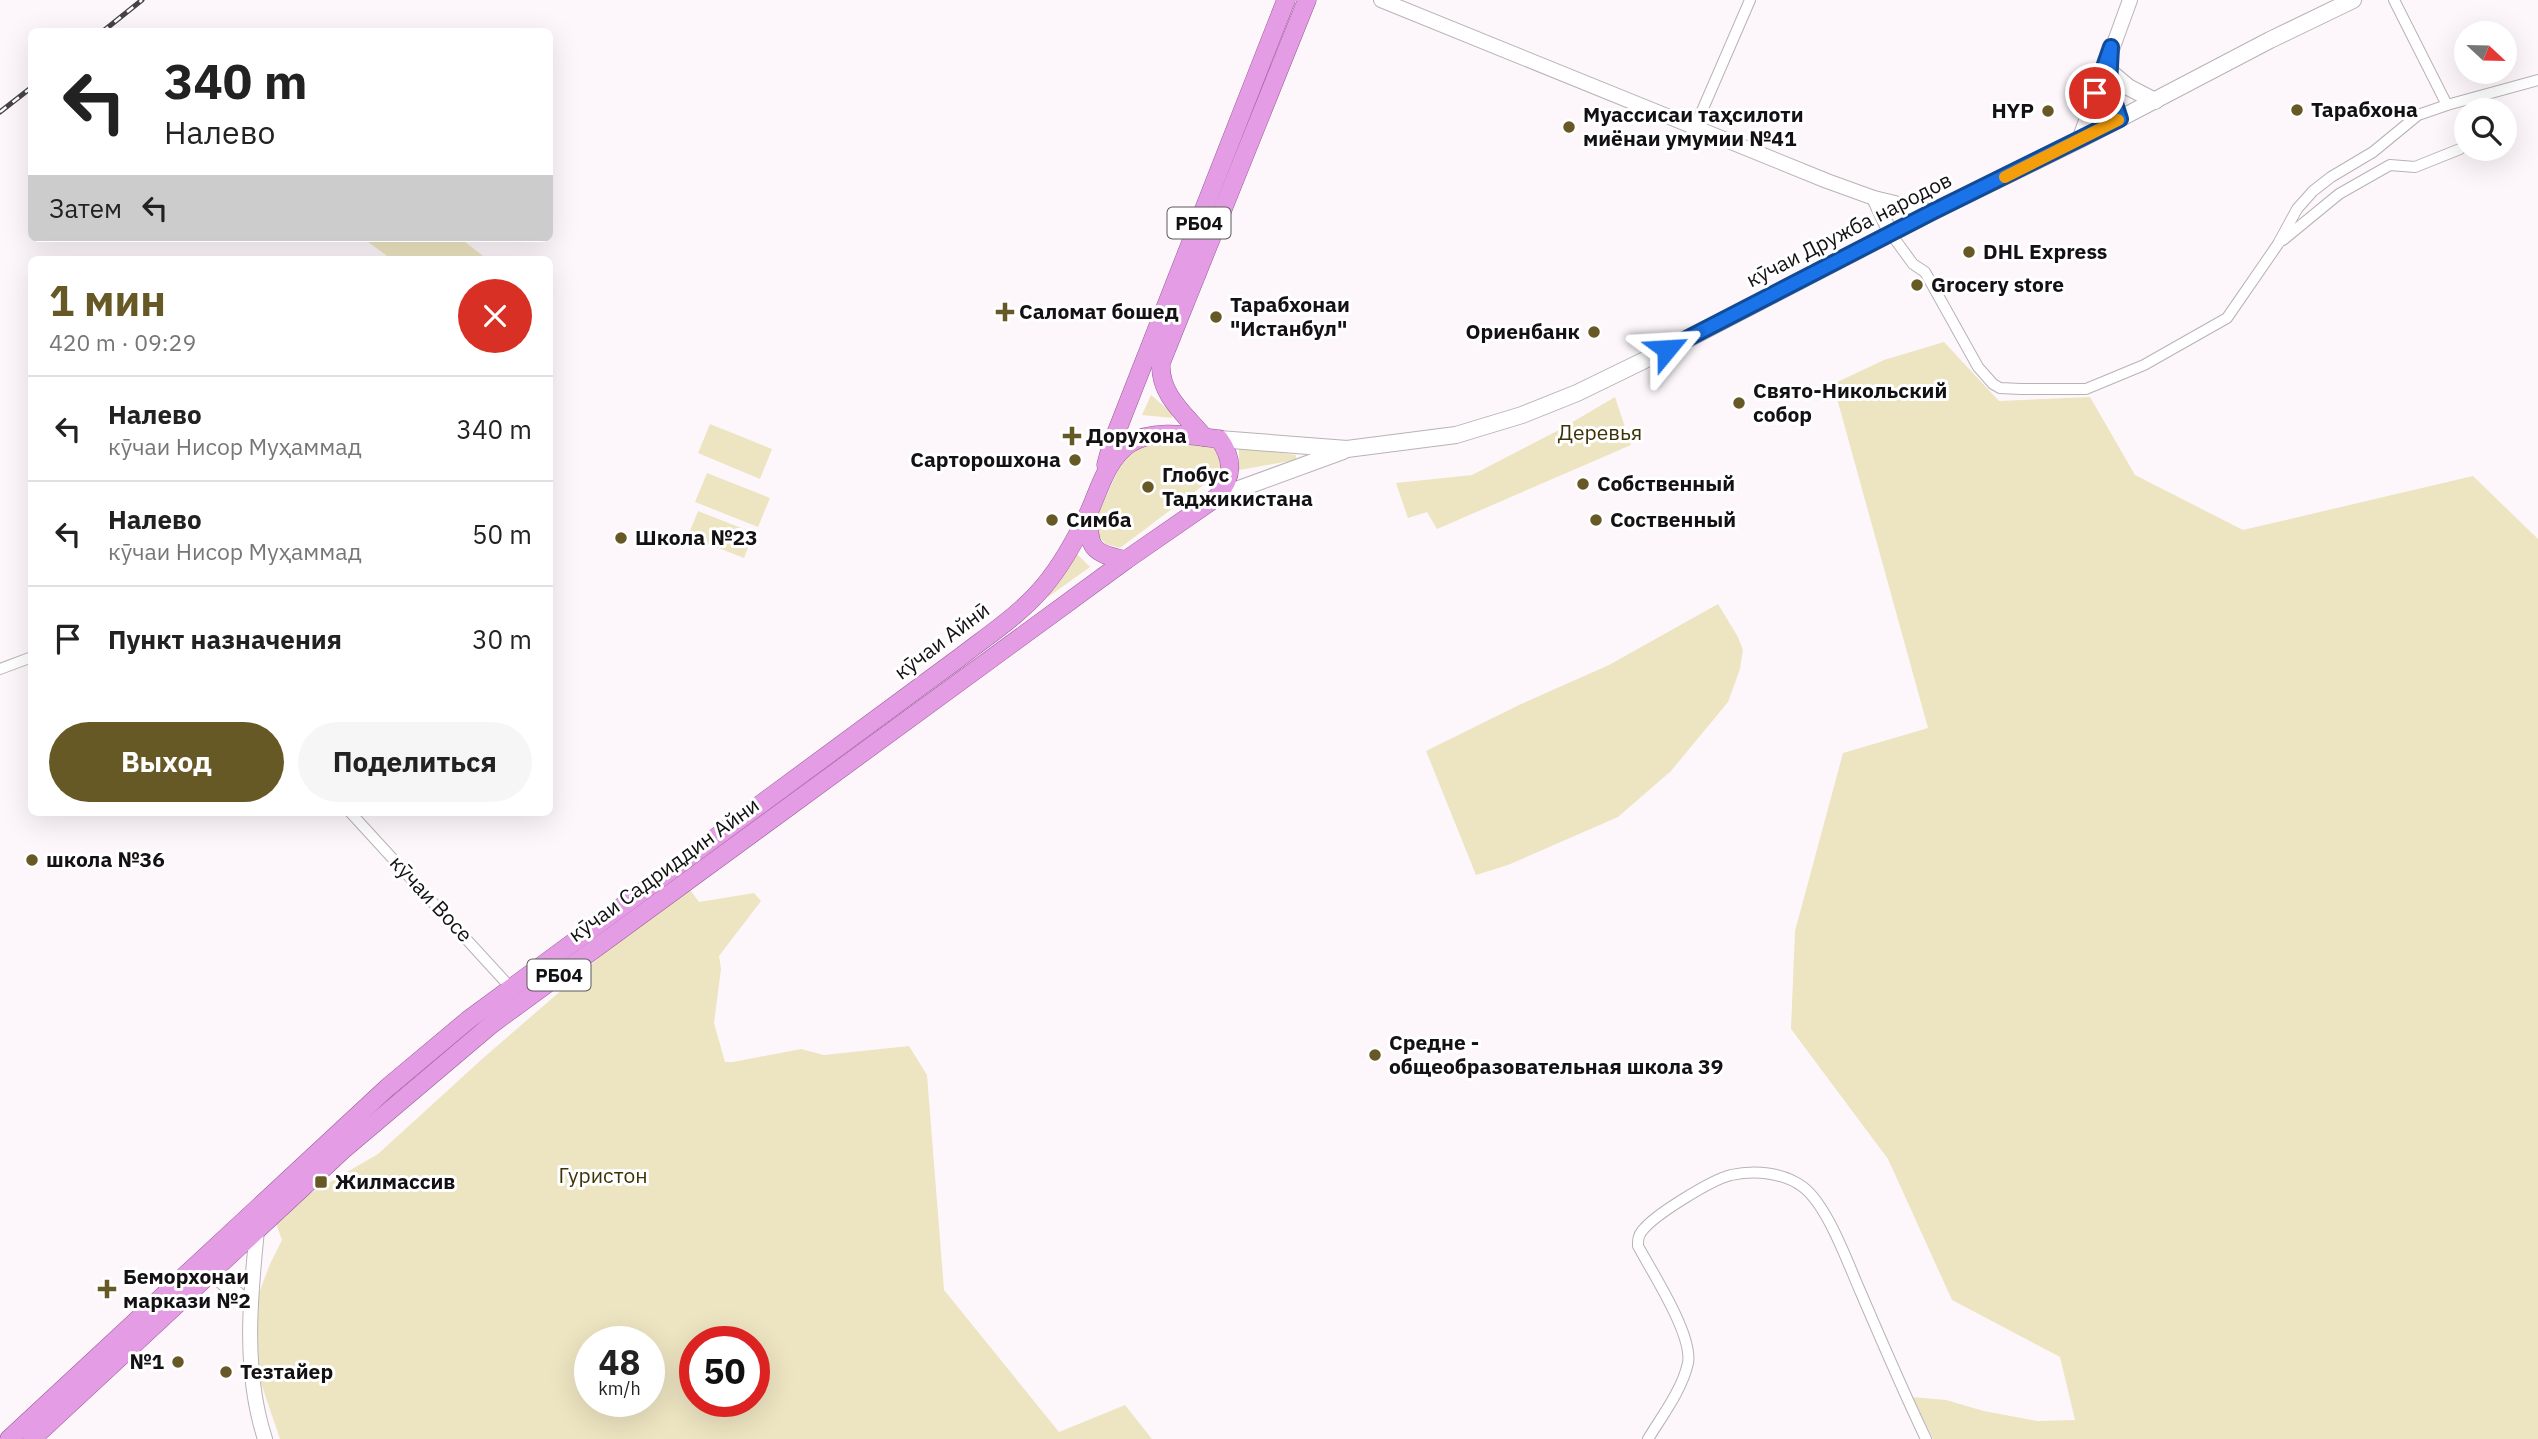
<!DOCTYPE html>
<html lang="ru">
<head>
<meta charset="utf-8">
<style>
	:root { --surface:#fff; --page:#f6f6f6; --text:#222; --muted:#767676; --line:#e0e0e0; --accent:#675926 }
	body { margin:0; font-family:"IBM Plex Sans",sans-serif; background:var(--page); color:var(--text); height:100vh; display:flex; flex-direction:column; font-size:26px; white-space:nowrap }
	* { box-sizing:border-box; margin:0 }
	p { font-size:23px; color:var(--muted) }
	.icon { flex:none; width:38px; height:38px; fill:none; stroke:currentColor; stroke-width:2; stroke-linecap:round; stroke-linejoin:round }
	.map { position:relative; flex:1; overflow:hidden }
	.drawer { position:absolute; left:28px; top:256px; width:525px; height:560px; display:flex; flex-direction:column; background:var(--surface); border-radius:10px; box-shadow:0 7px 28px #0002 }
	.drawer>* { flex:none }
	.banner { position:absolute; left:28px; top:28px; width:525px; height:214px; border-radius:10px; box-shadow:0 7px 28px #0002; background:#fff; color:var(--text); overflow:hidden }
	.needle { width:46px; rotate:112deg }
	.buttons { position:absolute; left:2454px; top:21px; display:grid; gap:14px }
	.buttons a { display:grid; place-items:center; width:63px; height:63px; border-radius:50%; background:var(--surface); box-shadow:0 7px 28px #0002; font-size:35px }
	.speed { position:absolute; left:574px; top:1326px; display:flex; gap:14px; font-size:35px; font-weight:700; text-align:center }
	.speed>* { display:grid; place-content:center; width:91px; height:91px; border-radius:50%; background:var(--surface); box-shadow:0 7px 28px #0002; line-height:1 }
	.speed small { font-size:18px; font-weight:400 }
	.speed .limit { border:10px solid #d22; background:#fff; color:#111 }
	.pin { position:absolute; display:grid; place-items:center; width:60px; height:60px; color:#fff; margin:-30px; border:4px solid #fff; border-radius:50%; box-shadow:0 2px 7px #0007 }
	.me { position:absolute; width:77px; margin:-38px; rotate:63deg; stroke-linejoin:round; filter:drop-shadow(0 0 5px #0008) }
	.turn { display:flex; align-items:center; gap:24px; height:147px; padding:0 21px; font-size:32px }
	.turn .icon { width:91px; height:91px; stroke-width:2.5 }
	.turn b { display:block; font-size:49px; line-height:60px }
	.then { display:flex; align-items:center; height:66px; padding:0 21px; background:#0003; gap:14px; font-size:26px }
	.round { display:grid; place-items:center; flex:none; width:74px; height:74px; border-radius:37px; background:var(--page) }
	.headline { display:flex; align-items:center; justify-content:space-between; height:119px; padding:0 21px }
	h1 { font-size:42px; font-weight:700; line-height:52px; color:var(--accent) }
	.button { display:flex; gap:14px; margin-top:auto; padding:14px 21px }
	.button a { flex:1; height:80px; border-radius:42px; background:var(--accent); color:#fff; font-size:28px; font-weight:700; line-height:80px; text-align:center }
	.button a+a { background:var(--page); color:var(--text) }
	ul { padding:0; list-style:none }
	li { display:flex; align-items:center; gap:21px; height:105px; padding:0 21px; border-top:2px solid var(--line) }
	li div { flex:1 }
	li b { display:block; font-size:26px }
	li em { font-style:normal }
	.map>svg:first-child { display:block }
	.green { fill:#ede4c1; fill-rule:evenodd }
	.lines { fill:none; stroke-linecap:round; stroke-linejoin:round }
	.minor-casing { stroke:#b8b2b7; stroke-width:12 }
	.tertiary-casing { stroke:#b8b2b7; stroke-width:16 }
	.secondary-casing { stroke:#b8b2b7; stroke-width:18 }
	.trunk-casing { stroke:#975c96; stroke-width:19 }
	.minor { stroke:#fff; stroke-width:10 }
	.tertiary { stroke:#fff; stroke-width:14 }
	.secondary { stroke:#fff; stroke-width:16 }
	.trunk { stroke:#e49ce4; stroke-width:18 }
	.rail-casing { stroke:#454345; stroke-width:5 }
	.rail { stroke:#fff; stroke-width:2.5; stroke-dasharray:8; stroke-linecap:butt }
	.route-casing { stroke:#114b97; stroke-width:18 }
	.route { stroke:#1a73e8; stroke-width:12 }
	.slow { stroke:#f59e0b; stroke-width:12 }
	.poi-dot { fill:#675926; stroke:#fff; stroke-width:2.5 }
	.labels { text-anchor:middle; stroke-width:6; stroke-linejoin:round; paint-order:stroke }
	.shield { fill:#fff; stroke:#5a585a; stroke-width:2 }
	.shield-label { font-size:19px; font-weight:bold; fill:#131113 }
	.poi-label { font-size:21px; font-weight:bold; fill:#131113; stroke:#fff; text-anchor:start }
	.street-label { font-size:21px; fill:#131113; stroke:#fff }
	.park-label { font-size:21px; fill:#3d3206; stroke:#fff }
</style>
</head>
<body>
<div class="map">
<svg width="2538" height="1439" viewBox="0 0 2538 1439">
	<rect width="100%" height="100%" fill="#fdf7fc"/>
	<g class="green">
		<polygon points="363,238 460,238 487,259 391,259"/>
		<polygon points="1944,342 1999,401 2090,397 2135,475 2243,530 2473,476 2538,539 2538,1439 1933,1439 1912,1397 1946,1400 1984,1411 2037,1421 2075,1420 2060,1357 1952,1300 1888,1159 1791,1029 1795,931 1843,753 1928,728 1833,384 1884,360"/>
		<polygon points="1151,395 1173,414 1172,418 1142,415"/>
		<polygon points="1615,397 1631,445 1437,529 1427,512 1408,518 1396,483 1472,475 1559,430"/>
		<polygon points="710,424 772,449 760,479 698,453"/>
		<polygon points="1152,440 1211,445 1218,454 1222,466 1217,475 1120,548 1106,544 1091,528 1126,454"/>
		<polygon points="1239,447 1296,455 1296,460 1239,470"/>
		<polygon points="707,473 770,498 758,527 695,502"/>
		<polygon points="698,511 754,533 744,558 688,536"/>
		<polygon points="1075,552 1090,567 1048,597 1045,594"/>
		<polygon points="1718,604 1738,637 1743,650 1740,669 1728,702 1671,771 1618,817 1508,865 1476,875 1426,751 1519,705 1609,665"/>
		<path d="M685,883L699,902L754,893L761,901L719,956L721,969L714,1023L725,1062H733L801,1049L824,1055L909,1046L927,1075L944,1290L1059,1432L1125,1405L1152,1439H280L244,1333L270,1264L282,1240L273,1215L378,1154L481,1060ZM590,1342H649V1402H590ZM695,1342H754V1402H695Z"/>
	</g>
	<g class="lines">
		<g class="minor-casing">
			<g id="minor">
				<polyline points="2394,0 2447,105"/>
				<polyline points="1695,127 1750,0"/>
				<polyline points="1891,234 1913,264 1925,272 1978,367 1993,384 2000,388 2021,389 2086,389 2144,365 2227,318 2278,244 2297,209 2313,191 2331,177 2373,152 2418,115 2447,105 2538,80"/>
				<polyline points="2283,240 2339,194 2390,165 2415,167 2460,149"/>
				<polyline points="0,669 32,657"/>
				<polyline points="350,812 510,987"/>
				<path d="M1648,1439C1662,1416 1682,1390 1688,1363C1693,1335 1652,1272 1638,1246C1638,1240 1638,1236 1642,1231C1654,1215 1711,1180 1731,1175C1754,1170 1783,1172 1803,1187C1828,1206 1848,1264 1861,1293C1882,1342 1903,1391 1926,1439"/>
			</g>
		</g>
		<g class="tertiary-casing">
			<g id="tertiary">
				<polyline points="1381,0 1827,181 1874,198 1932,212"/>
				<polyline points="2109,66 2111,95 2120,119"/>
				<polyline points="2079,140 2130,0"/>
				<polyline points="1874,198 1891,234"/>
				<path d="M257,1230C250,1299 243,1371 265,1439"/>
				<polyline points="211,1273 250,1304"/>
			</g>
		</g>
		<g class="secondary-casing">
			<g id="secondary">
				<polyline points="2109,71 2128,87 2155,101"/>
				<polyline points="1219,439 1347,449 1456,435 1522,415 1577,393 1688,339 1932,212 2079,140 2270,40 2353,0"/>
				<polyline points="1217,497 1343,451"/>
			</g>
		</g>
		<g class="trunk-casing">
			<g id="trunk">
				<path d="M1204,437C1186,415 1159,395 1161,363L1307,0"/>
				<polyline points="1106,465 1111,446 1286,0"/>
				<path d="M9,1439L388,1087L468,1020L959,658C987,636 1021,614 1044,586C1062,565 1077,537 1089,512C1099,490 1107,459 1129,444C1153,428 1192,436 1219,439C1234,460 1233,476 1217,497L1126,560C1091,553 1088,548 1089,512"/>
				<polyline points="32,1439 343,1150 492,1024 1126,560"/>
			</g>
		</g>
		<use href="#minor" class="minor"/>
		<use href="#tertiary" class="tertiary"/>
		<use href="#secondary" class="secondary"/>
		<use href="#trunk" class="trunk"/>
		<g class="rail-casing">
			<g id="rail">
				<polyline points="102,32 142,0"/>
				<polyline points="0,112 32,87"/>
			</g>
		</g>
		<use href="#rail" class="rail"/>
	</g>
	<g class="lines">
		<g class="route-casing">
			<polyline id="route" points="1667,349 1932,212 2120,119 2109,85 2111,47 2095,93"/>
		</g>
		<use href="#route" class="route"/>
		<polyline class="slow" points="2005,177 2118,120"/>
	</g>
	<g class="poi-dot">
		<circle cx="2297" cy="110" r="7"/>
		<circle cx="2048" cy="111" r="7"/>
		<circle cx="1569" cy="127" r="7"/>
		<circle cx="1969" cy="252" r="7"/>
		<circle cx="1917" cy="285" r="7"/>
		<path d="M1001.5 301.5h7v7h7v7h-7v7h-7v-7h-7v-7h7z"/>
		<circle cx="1216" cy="317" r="7"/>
		<circle cx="1594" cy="332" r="7"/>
		<circle cx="1739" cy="403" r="7"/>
		<path d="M1068.5 425.5h7v7h7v7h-7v7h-7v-7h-7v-7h7z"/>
		<circle cx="1075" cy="460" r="7"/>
		<circle cx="1583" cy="484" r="7"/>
		<circle cx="1148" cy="487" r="7"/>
		<circle cx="1052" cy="520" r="7"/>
		<circle cx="1596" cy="520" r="7"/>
		<circle cx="621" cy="538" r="7"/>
		<circle cx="32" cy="860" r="7"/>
		<circle cx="1375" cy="1055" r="7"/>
		<rect x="314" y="1175" width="14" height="14" rx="3.5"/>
		<path d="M103.5 1278.5h7v7h7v7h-7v7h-7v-7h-7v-7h7z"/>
		<circle cx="178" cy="1362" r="7"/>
		<circle cx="226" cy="1372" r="7"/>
	</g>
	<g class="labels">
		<g class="shield">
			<rect x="1167.5" y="207.5" width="63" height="31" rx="5"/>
			<rect x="527.5" y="959.5" width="63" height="31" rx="5"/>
		</g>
		<g class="shield-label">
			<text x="1199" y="230">РБ04</text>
			<text x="559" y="982">РБ04</text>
		</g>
		<g class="poi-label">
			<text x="2311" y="117">Тарабхона</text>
			<text x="2034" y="118" text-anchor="end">HYP</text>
			<text x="1583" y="122">Муассисаи таҳсилоти<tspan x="1583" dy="24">миёнаи умумии №41</tspan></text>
			<text x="1983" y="259">DHL Express</text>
			<text x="1931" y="292">Grocery store</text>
			<text x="1230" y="312">Тарабхонаи<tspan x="1230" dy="24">"Истанбул"</tspan></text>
			<text x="1019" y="319">Саломат бошед</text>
			<text x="1580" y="339" text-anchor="end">Ориенбанк</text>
			<text x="1753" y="398">Свято-Никольский<tspan x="1753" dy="24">собор</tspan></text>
			<text x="1086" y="443">Дорухона</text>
			<text x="1061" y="467" text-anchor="end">Сарторошхона</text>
			<text x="1162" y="482">Глобус<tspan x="1162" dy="24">Таджикистана</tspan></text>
			<text x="1597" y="491">Собственный</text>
			<text x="1066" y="527">Симба</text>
			<text x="1610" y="527">Соственный</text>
			<text x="635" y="545">Школа №23</text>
			<text x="46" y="867">школа №36</text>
			<text x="1389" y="1050">Средне -<tspan x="1389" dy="24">общеобразовательная школа 39</tspan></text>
			<text x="335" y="1189">Жилмассив</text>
			<text x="123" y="1284">Беморхонаи<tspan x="123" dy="24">маркази №2</tspan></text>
			<text x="164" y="1369" text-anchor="end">№1</text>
			<text x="240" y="1379">Тезтайер</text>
		</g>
		<g class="street-label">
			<text transform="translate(1849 230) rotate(-27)" y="7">кӯчаи Дружба народов</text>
			<text transform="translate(942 641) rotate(-37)" y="7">кӯчаи Айнӣ</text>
			<text transform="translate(664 870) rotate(-36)" y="7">кӯчаи Садриддин Айни</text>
			<text transform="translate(431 899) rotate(47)" y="7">кӯчаи Восе</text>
		</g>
		<g class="park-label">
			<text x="1600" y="440">Деревья</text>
			<text x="603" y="1183">Гуристон</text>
		</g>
	</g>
</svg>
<div class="buttons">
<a><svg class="needle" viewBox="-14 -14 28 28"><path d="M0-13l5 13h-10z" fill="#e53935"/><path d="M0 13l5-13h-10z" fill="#767676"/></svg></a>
<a><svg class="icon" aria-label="search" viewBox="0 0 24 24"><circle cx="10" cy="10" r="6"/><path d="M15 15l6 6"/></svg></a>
</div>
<div class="speed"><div>48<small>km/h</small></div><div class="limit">50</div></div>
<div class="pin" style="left:2095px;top:93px;background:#d93025"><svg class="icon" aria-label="arrive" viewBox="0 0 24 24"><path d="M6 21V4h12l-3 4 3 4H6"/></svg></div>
<svg class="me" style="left:1667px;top:349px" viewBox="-20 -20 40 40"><path d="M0-17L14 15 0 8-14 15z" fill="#1a73e8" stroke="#fff" stroke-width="4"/></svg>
<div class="banner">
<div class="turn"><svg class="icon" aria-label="left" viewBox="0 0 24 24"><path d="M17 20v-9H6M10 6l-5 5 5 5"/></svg><div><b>340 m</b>Налево</div></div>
<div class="then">Затем<svg class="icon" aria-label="left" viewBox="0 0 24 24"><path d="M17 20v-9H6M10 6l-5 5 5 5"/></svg></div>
</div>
<section class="drawer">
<div class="headline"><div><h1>1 мин</h1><p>420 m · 09:29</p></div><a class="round" style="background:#d93025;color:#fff"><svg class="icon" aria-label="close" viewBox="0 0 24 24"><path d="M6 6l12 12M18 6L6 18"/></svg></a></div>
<ul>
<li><svg class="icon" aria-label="left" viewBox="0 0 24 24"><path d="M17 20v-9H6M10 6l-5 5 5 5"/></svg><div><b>Налево</b><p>кӯчаи Нисор Муҳаммад</p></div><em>340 m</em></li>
<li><svg class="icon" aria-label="left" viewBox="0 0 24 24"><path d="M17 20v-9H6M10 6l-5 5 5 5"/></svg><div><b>Налево</b><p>кӯчаи Нисор Муҳаммад</p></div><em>50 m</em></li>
<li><svg class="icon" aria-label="arrive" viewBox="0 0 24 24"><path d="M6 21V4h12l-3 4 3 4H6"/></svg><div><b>Пункт назначения</b></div><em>30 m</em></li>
</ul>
<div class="button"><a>Выход</a><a>Поделиться</a></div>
</section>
</div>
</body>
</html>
